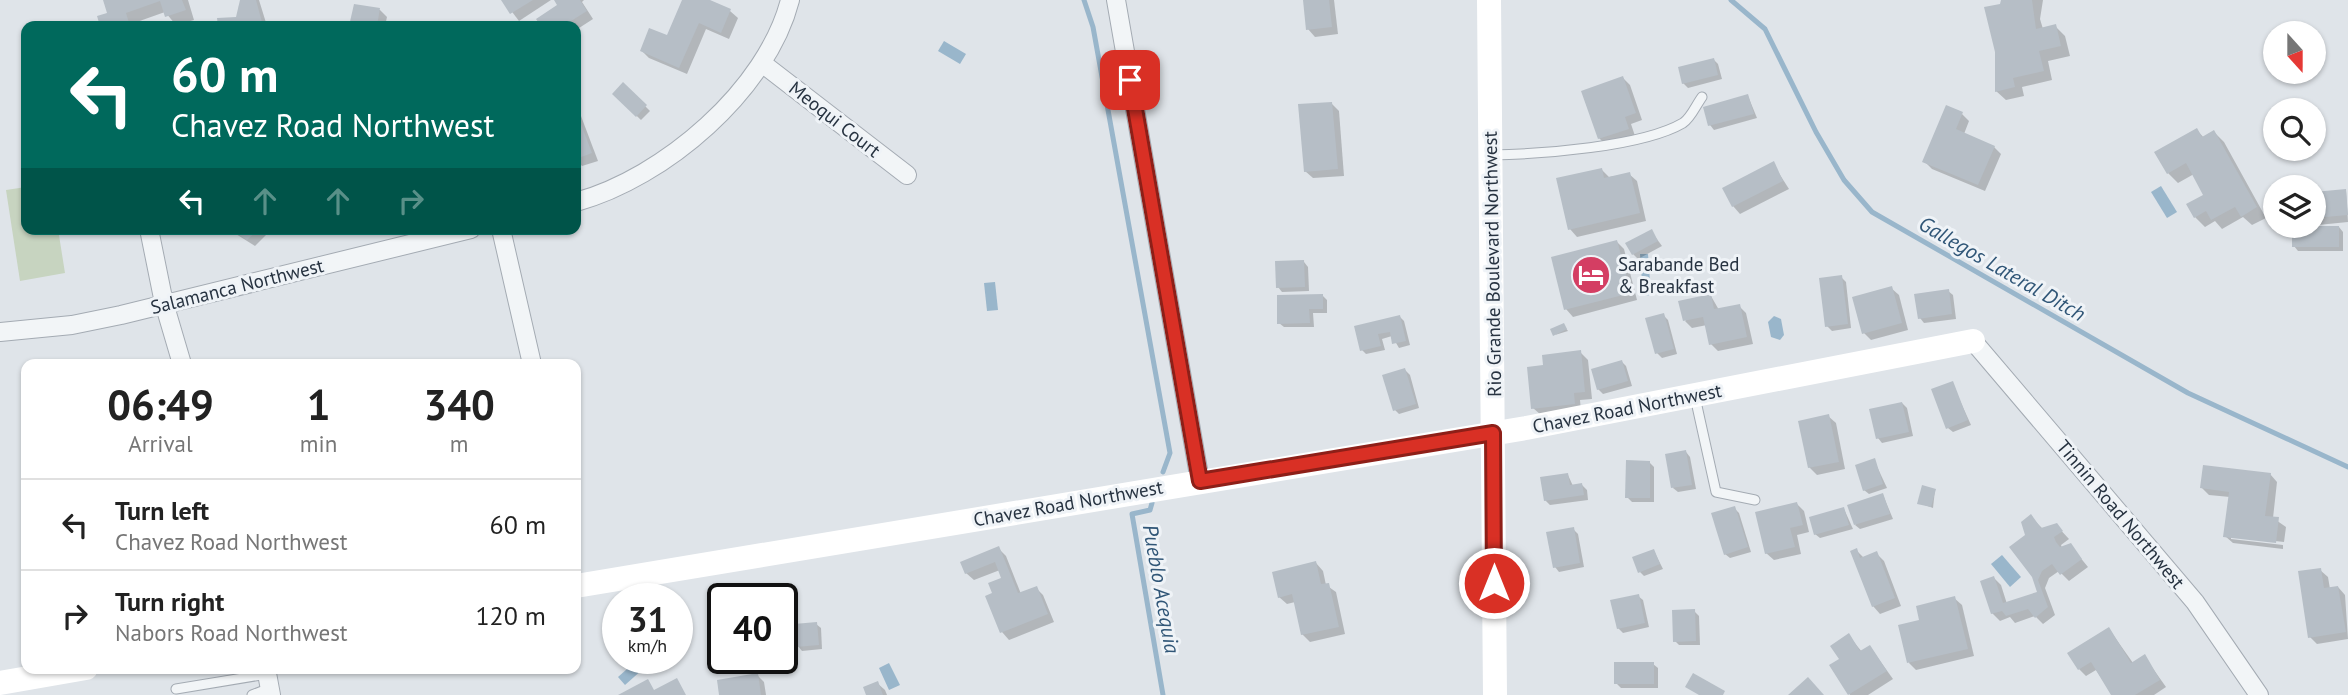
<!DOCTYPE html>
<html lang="en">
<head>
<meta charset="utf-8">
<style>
	:root { --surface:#fff; --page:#f6f6f6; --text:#222; --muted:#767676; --line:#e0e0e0 }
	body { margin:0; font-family:"PT Sans",sans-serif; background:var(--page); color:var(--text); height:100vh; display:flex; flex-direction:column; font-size:26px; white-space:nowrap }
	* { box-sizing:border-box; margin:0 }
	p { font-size:23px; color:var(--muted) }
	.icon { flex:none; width:38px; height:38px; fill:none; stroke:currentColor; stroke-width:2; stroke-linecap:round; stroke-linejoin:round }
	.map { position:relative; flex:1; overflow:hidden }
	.panel { position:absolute; left:21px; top:359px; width:560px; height:315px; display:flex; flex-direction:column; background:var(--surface); border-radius:14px; box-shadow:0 2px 5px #0004 }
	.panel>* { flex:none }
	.hud { position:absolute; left:21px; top:21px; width:560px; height:214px; border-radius:14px; box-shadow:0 2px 5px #0004; background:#00695c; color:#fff; overflow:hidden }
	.needle { width:46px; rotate:159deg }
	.controls { position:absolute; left:2263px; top:21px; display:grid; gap:14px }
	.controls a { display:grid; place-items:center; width:63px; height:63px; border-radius:50%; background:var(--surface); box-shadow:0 2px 5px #0004; font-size:35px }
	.speed { position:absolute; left:602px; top:583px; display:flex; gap:14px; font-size:35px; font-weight:700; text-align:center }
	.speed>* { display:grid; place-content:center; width:91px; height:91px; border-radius:50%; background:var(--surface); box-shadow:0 2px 5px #0004; line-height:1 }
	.speed small { font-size:18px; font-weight:400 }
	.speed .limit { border:4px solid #111; border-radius:10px; background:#fff; color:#111 }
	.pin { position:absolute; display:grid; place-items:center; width:60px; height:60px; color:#fff; margin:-30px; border-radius:14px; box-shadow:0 4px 10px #0006 }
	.me { position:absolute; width:77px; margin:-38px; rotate:0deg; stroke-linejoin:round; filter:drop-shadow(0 0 5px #0008) }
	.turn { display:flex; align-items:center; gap:24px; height:147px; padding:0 35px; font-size:32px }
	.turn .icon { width:91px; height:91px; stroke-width:2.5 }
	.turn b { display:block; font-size:49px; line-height:60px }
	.lanes { display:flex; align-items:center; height:66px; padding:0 35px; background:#0003; justify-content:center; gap:35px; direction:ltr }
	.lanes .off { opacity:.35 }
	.eta { display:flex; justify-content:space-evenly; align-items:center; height:119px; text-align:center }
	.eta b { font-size:42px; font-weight:800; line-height:49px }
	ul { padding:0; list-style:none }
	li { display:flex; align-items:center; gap:21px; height:91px; padding:0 35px; border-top:2px solid var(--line) }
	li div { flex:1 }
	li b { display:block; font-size:26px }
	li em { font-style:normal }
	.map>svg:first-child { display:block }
	.green { fill:#c7d4c0 }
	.water { fill:#99b6cb }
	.shadow { fill:#0003 }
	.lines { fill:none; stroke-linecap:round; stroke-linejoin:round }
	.stream { stroke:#99b6cb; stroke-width:5 }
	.building { fill:#b6bec6 }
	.lane-casing { stroke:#a4abb3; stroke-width:11 }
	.street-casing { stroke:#a4abb3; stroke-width:20 }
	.lane { stroke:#f2f5f7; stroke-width:9 }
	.street { stroke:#f2f5f7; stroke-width:18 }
	.secondary { stroke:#fff; stroke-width:24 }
	.route-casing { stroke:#8d1f18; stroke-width:18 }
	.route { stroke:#d93025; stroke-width:12 }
	.labels { text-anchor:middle; stroke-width:6; stroke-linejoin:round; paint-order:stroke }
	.street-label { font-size:19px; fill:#273341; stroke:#eff3f7 }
	.poi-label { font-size:19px; fill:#273341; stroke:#eff3f7; text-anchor:start }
	.water-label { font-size:21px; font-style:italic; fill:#305677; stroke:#eff3f7 }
</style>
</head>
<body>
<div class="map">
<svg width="2348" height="695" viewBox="0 0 2348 695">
	<rect width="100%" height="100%" fill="#dfe4e9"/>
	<polygon class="green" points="26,187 26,229 58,229 65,273 20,281 6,190"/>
	<g class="water">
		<polygon points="944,41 966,54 960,64 938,51"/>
		<polygon points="2161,186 2177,212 2167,218 2151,192"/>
		<polygon points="1640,254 1648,254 1651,295 1643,296"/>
		<polygon points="995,282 998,310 987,311 984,283"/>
		<polygon points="1774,316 1781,319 1784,335 1780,340 1771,337 1768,322"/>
		<polygon points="2002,555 2021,577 2010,587 1991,564"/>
		<polygon points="636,661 643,669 625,685 618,677"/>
		<polygon points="889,663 900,685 889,690 879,668"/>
	</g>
	<g class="shadow">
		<polygon points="105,0 188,0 194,20 176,25 165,12 134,23 135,26 102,26 99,17 110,14"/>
		<polygon points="241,0 259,0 267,26 220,26 219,20 238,18 239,5 244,6"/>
		<polygon points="503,0 551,0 519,21"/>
		<polygon points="556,0 584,0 582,2 593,19 576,30 576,26 543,26 538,20 560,6"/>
		<polygon points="684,0 706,0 730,11 738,18 729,39 706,29 687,74 649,58 642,51 668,38"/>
		<polygon points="1304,0 1334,0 1338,34 1315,37 1308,29"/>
		<polygon points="2002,0 2043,0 2040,19 2043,29 2055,26 2065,36 2070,56 2048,61 2052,80 2022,87 2024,96 2006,100 1996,91"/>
		<polygon points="355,6 380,10 387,17 385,26 350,26"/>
		<polygon points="1714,60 1718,64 1722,79 1688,88 1683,83"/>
		<polygon points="1623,78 1630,85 1642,120 1631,124 1635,136 1607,146 1599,138"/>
		<polygon points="623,84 650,111 641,120 614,94"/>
		<polygon points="1748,96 1757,118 1714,130 1710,125"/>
		<polygon points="1332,104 1339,111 1344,176 1313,178 1305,171"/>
		<polygon points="576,110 581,116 598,161 582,166 576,160"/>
		<polygon points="1962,114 1969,121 1964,134 1994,147 2001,154 1985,191 1932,169 1924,161"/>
		<polygon points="2197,130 2204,138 2214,132 2224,142 2266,218 2252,225 2243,217 2222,229 2215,221 2205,227 2195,217 2206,195 2194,174 2178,183 2168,173"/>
		<polygon points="1773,164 1789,189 1740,214 1733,206"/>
		<polygon points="1602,170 1609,177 1629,174 1637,181 1646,221 1577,237 1570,229"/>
		<polygon points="2346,191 2348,222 2318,225 2318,227 2339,227 2343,232 2343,251 2298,251 2294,246 2309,226 2314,226 2314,193"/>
		<polygon points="228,229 261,229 267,234 255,246"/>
		<polygon points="1651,231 1662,246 1638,259 1633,254"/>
		<polygon points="1617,242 1624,249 1637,300 1573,317 1566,309"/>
		<polygon points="1304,262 1308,267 1309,291 1282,292 1278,287"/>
		<polygon points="1841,277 1846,282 1851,328 1832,331 1827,326"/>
		<polygon points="1891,288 1899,295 1908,330 1871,340 1864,333"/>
		<polygon points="1948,291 1953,295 1956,319 1924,323 1920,318"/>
		<polygon points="1322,295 1327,300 1327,313 1313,313 1314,327 1284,327 1279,323"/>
		<polygon points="1711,296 1719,310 1739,306 1746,313 1753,344 1718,351 1711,344 1707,325 1692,328 1685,321"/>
		<polygon points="1663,315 1668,320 1677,354 1662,358 1657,353"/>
		<polygon points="1400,317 1404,321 1410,345 1399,348 1392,336 1382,339 1385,350 1366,354 1362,350 1356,327"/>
		<polygon points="1565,327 1568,331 1555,335"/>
		<polygon points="1580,352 1588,360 1592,399 1580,400 1581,411 1541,415 1533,408 1545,367"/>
		<polygon points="1622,362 1626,366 1632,386 1603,394 1598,389"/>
		<polygon points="1405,370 1410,375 1419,408 1399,414 1395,410"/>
		<polygon points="1952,383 1971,425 1953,432 1948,428"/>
		<polygon points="1902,403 1907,408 1913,436 1882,443 1878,438"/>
		<polygon points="1828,416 1836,423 1845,469 1817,475 1809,467"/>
		<polygon points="1686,452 1690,457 1696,489 1678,492 1673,488"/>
		<polygon points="1874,460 1887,488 1869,494 1864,490"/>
		<polygon points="1650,463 1654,467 1654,502 1632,502 1627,497"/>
		<polygon points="2270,474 2277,482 2273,518 2286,527 2284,542 2231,536 2231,539 2283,545 2283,549 2233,543 2225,536 2230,497 2209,495 2202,488"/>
		<polygon points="1568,475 1573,486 1582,485 1587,490 1588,500 1550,505 1545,500"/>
		<polygon points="1935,490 1933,508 1919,503"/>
		<polygon points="1883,495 1893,519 1860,529 1855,525"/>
		<polygon points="1797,504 1804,511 1809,532 1797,535 1801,554 1774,560 1766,553"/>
		<polygon points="1734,508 1739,513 1751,552 1730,558 1725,554"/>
		<polygon points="1844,509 1853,529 1820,538 1815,534"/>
		<polygon points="2031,517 2043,529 2056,525 2069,539 2061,545 2062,548 2070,545 2088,567 2069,581 2059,571 2049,578 2045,588 2055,615 2043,624 2035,616 2015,623 2010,617 2000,621 1992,613 1994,578 2001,585 2007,604 2039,593 2027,536"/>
		<polygon points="1573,529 1578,534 1584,567 1559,572 1555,567"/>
		<polygon points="998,548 1006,556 1021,594 1036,588 1043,595 1054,622 1009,640 1002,632 994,594 1003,579 1000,570 974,580 966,573"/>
		<polygon points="1856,550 1864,558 1877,554 1884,561 1901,606 1880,614 1873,606"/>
		<polygon points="1654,551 1663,569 1644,576 1640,572"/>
		<polygon points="1316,563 1323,571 1326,585 1336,592 1345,634 1310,642 1302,634 1295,602 1287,604 1279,597"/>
		<polygon points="2320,570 2328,577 2330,589 2338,587 2345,595 2348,639 2317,644 2310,637"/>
		<polygon points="1638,596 1643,600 1649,627 1623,633 1618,628"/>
		<polygon points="1954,598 1962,605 1974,656 1916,670 1909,663 1921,621"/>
		<polygon points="1694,611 1699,616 1700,645 1679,645 1675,641"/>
		<polygon points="816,624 821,628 822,649 802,651 798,646"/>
		<polygon points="2109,629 2133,663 2144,656 2166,687 2154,695 2113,695 2096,670 2086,676 2079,669"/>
		<polygon points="1849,636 1862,652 1870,647 1893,679 1868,695 1850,695 1831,666 1841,660"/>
		<polygon points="1653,664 1658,668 1658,688 1621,688 1616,683"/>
		<polygon points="757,675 764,682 766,695 721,695"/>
		<polygon points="877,683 885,690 887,695 868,695"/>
	</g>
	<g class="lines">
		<g class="stream">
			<polyline points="1084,0 1093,27 1170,453 1163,472"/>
			<polyline points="1731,0 1765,29 1816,132 1844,180 1872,212 2188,393 2348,467"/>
			<polyline points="1152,503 1150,510 1132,514 1163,695"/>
		</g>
	</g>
	<g class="building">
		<polygon points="103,0 182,0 186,10 165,17 160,1 126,13 130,26 100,26 97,16 107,13"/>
		<polygon points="240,0 256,0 263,26 218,26 217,18 236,17"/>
		<polygon points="501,0 533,0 510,14"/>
		<polygon points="554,0 580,0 587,11 563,26 541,26 536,19 557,5"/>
		<polygon points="682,0 710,0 731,9 721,33 699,23 679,68 640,51 649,28 667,35"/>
		<polygon points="1303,0 1329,0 1332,27 1306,30"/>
		<polygon points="2001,0 2032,0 2036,29 2056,24 2061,46 2039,51 2044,71 2013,78 2015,87 1995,92 1995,52 1984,7 2000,4"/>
		<polygon points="354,4 380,8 377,26 349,26"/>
		<polygon points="1714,58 1718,75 1682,84 1678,67"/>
		<polygon points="1623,76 1636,113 1625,117 1629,129 1598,139 1581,91"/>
		<polygon points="623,82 647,105 636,117 612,94"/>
		<polygon points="1748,94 1754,114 1708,126 1703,107"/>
		<polygon points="1332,102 1338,169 1304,172 1298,104"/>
		<polygon points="1946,105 1963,112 1956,129 1995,146 1978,185 1922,162"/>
		<polygon points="576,111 592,153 576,159"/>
		<polygon points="2197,128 2202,137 2214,130 2257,207 2241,217 2235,207 2211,220 2206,211 2194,218 2186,204 2203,195 2186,163 2167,174 2154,152"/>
		<polygon points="1774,161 1783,181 1732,207 1722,188"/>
		<polygon points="1602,168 1604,178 1630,172 1640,213 1568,230 1556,178"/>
		<polygon points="2346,189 2348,215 2314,218 2314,192"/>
		<rect x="2292" y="226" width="47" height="21"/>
		<polygon points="230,229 259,229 247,240"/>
		<polygon points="1652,229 1658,241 1632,255 1625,243"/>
		<polygon points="1617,240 1631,293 1564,310 1551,257"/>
		<polygon points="1304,260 1305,287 1276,288 1275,261"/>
		<polygon points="1842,275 1848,324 1825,327 1819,278"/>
		<polygon points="1892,286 1902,323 1862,334 1852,297"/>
		<polygon points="1949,289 1952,314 1918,319 1914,294"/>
		<polygon points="1323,294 1323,309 1309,309 1310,323 1277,324 1277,295"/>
		<polygon points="1711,294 1714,309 1740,304 1747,337 1709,345 1703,317 1683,321 1678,301"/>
		<polygon points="1664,313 1674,349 1655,354 1645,318"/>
		<polygon points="1400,315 1406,341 1392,344 1390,332 1378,334 1381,346 1360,351 1354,326"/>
		<polygon points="1564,323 1567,329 1553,336 1550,329"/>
		<polygon points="1581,350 1585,392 1574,393 1575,404 1531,409 1527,367 1543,365 1542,355"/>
		<polygon points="1622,360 1628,381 1597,390 1591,369"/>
		<polygon points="1405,368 1416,404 1393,411 1382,375"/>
		<polygon points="1953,381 1968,420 1946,429 1931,389"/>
		<polygon points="1902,402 1909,432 1876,439 1869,409"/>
		<polygon points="1829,414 1839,462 1808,468 1798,421"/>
		<polygon points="1686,450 1692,485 1671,488 1665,454"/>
		<polygon points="1875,458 1883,484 1863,491 1855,465"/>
		<polygon points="1626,460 1650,461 1650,498 1625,498"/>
		<polygon points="2203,465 2271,473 2265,516 2279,517 2276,543 2223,537 2229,492 2200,488"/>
		<polygon points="1568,473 1570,485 1582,483 1584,495 1544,501 1540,477"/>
		<polygon points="1922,485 1936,489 1931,507 1917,504"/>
		<polygon points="1883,493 1890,514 1854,525 1847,505"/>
		<polygon points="1797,502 1803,525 1790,528 1795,547 1765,554 1755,512"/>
		<polygon points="1735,506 1748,547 1724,555 1711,513"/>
		<polygon points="1844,507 1849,525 1814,535 1809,517"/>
		<polygon points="2031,514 2041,528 2057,523 2063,531 2054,537 2056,542 2060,547 2071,543 2082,559 2060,575 2052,564 2042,571 2038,580 2048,607 2035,618 2028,609 2006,616 2002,611 1991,614 1980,581 1994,576 2003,603 2037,592 2032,577 2009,547 2025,535 2021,522"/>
		<polygon points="1574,527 1580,563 1553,568 1546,532"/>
		<polygon points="999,546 1018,593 1037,586 1048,614 1000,633 985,596 992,593 988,583 1001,578 995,562 965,574 960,562"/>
		<polygon points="1857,548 1860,558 1877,551 1895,598 1872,607 1850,551"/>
		<polygon points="1654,549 1660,564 1638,573 1632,557"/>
		<polygon points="1316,561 1321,584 1329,583 1339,627 1301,635 1292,594 1278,598 1272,572"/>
		<polygon points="2321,568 2324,588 2338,586 2346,632 2308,638 2298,571"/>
		<polygon points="1639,594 1645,623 1617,629 1610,600"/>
		<polygon points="1955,596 1968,649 1907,663 1898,625 1919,620 1916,606"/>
		<polygon points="1695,609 1696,641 1673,642 1672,610"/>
		<polygon points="817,622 819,645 796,647 794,624"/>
		<polygon points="2109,627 2131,663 2145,654 2160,680 2135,695 2111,695 2091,662 2078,670 2067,653"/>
		<polygon points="1849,633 1860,651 1870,645 1887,671 1848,695 1829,665 1839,659 1830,646"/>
		<rect x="1614" y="662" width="40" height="22"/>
		<polygon points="758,673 761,695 719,695 717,680"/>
		<polygon points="1693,673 1725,691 1723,695 1699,695 1685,687"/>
		<polygon points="1808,677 1824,695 1788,695"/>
		<polygon points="677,678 686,695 618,695 648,679 654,690"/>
		<polygon points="878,681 883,695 866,695 863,687"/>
	</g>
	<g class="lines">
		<g class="lane-casing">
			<g id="lane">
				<path d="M1492,155C1540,154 1642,147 1683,123C1691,118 1696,105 1702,97"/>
				<polyline points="1695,397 1716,492 1755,500"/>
				<polyline points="176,689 267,674"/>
				<polyline points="252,695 270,688"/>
			</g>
		</g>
		<g class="street-casing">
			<g id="street">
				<polyline points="1116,0 1200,481"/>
				<polyline points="763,64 907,175"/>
				<path d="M576,202C664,178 767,90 790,0"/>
				<polyline points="149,229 164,303 182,364"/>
				<polyline points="501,229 532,364"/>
				<polyline points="0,332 72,325 121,315 471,229"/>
				<polyline points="1973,341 2195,602 2259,695"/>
				<polyline points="266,668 271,695"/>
			</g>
		</g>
		<use href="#lane" class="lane"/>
		<use href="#street" class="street"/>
		<g class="secondary">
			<polyline points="1489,0 1495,695"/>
			<polyline points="576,586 1526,428 1973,341"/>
			<polyline points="0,683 86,668"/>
		</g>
	</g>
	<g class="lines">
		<g class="route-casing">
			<polyline id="route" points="1130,80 1200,481 1493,433 1494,583"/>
		</g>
		<use href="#route" class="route"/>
	</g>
	<defs>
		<g id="hotel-disc" transform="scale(2.0125)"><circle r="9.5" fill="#d43e63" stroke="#eff3f7"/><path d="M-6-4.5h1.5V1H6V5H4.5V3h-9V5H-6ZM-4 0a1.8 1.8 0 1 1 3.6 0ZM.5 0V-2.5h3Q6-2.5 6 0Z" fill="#fff"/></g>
	</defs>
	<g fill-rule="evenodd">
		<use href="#hotel-disc" x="1591" y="275"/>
	</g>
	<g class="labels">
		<g class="street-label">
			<text transform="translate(835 119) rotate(38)" y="7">Meoqui Court</text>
			<text transform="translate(1492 264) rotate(-91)" y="7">Rio Grande Boulevard Northwest</text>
			<text transform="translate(237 286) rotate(-14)" y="7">Salamanca Northwest</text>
			<text transform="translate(1627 408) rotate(-11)" y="7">Chavez Road Northwest</text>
			<text transform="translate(1068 503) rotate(-10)" y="7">Chavez Road Northwest</text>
			<text transform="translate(2121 514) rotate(50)" y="7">Tinnin Road Northwest</text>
		</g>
		<g class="poi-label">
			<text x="1618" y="271">Sarabande Bed<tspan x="1618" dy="22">&amp; Breakfast</tspan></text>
		</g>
		<g class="water-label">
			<text transform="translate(2002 269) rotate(30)" y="7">Gallegos Lateral Ditch</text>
			<text transform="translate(1161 589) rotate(80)" y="7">Pueblo Acequia</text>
		</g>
	</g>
</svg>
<div class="controls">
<a><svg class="needle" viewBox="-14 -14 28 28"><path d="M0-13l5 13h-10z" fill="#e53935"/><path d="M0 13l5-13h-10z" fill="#767676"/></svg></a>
<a><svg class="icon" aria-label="search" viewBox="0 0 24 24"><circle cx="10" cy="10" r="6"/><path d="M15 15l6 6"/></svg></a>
<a><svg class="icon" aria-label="layers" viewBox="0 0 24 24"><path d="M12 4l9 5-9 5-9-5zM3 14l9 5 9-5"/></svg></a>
</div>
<div class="speed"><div>31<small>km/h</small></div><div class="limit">40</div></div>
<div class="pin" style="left:1130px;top:80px;background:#d93025"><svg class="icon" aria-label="arrive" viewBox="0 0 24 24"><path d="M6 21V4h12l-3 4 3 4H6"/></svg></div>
<svg class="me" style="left:1494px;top:583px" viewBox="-20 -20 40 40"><circle r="17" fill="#d93025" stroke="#fff" stroke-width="3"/><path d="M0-11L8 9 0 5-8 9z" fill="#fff"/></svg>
<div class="hud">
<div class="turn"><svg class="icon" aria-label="left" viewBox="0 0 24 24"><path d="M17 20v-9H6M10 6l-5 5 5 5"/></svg><div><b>60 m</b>Chavez Road Northwest</div></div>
<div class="lanes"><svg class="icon" aria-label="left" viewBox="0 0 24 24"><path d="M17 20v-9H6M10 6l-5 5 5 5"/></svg><svg class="icon off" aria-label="ahead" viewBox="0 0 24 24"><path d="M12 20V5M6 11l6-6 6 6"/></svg><svg class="icon off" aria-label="ahead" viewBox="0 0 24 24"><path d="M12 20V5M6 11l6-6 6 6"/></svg><svg class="icon off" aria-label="right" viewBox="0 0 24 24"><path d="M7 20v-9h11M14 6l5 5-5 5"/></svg></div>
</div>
<section class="panel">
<div class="eta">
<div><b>06:49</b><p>Arrival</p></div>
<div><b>1</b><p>min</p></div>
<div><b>340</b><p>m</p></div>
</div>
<ul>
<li><svg class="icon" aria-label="left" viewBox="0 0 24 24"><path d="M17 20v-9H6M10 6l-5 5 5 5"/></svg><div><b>Turn left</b><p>Chavez Road Northwest</p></div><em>60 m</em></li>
<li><svg class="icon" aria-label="right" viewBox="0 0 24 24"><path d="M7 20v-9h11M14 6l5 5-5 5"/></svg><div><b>Turn right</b><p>Nabors Road Northwest</p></div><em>120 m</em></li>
</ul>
</section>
</div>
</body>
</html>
